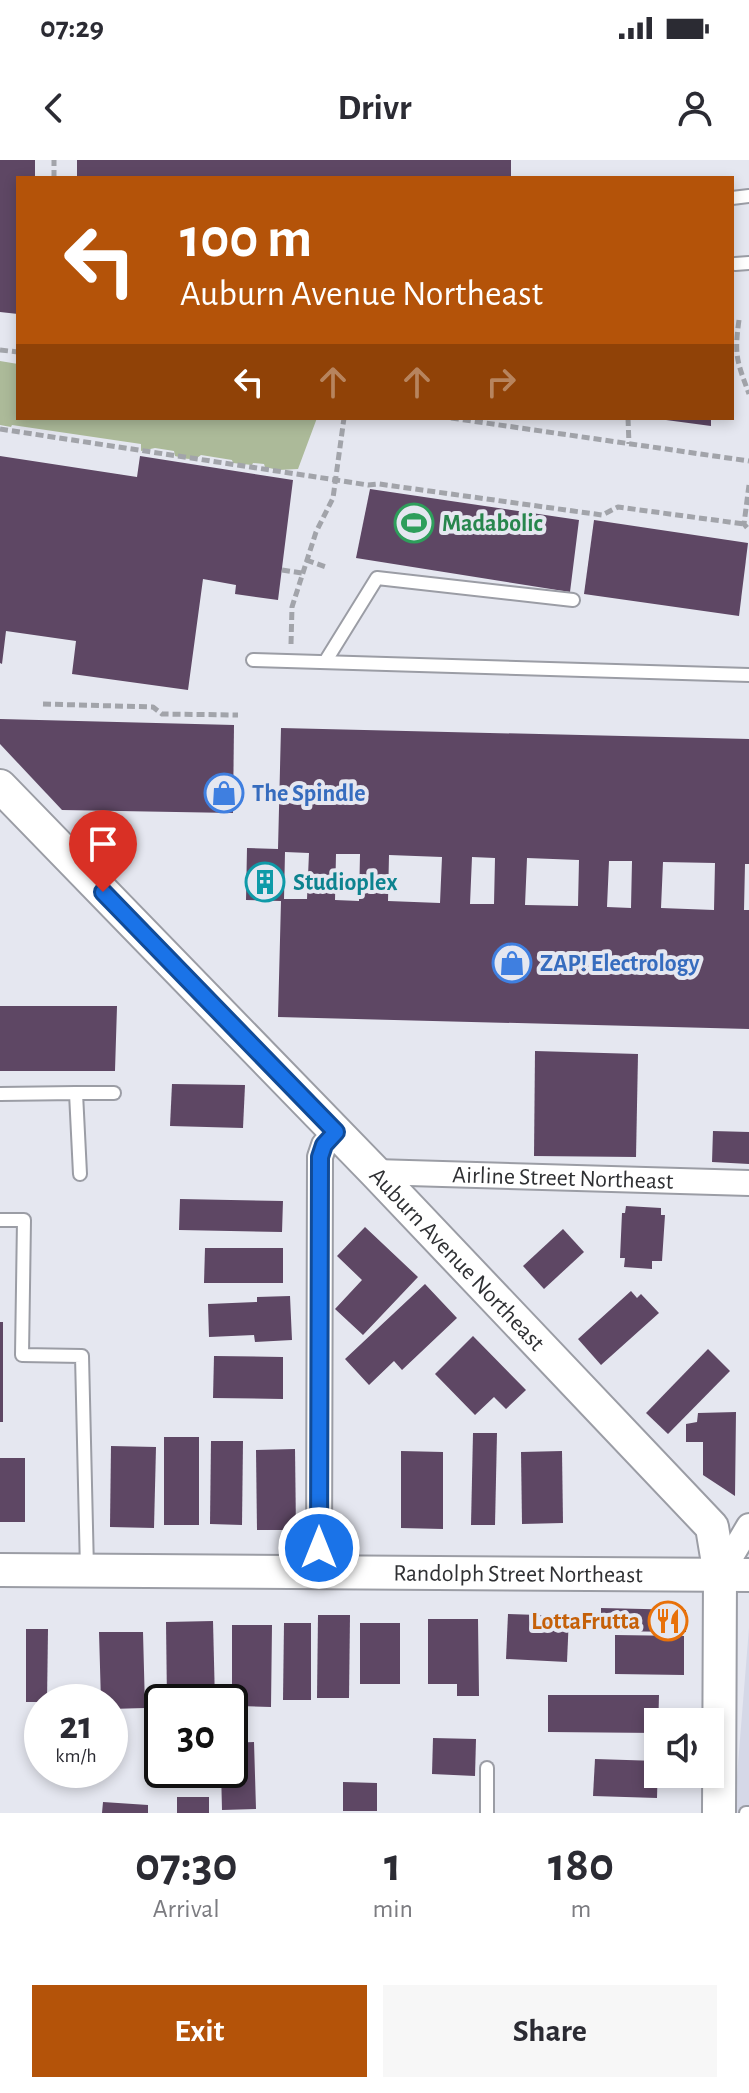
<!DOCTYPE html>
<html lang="en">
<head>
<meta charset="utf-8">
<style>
	:root { --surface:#fff; --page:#f7f7f7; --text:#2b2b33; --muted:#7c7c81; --accent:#b45309 }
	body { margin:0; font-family:"Alegreya Sans",sans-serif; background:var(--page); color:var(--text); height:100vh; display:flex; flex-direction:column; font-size:30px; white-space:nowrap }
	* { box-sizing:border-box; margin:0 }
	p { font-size:26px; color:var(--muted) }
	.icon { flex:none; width:44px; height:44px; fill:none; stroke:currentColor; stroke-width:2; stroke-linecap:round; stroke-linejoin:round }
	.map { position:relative; height:1653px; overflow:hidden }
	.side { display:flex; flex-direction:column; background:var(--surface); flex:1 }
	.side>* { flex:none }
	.guide { position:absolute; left:16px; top:16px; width:718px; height:244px; border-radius:0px; box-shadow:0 4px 12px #0003; background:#b45309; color:#fff; overflow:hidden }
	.controls { position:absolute; left:644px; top:1548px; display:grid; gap:16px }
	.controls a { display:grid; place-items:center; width:80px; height:80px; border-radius:0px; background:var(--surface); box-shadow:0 4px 12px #0003; font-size:40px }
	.speed { position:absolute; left:24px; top:1524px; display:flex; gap:16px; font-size:40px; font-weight:700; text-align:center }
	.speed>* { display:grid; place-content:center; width:104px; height:104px; border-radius:50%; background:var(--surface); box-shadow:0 4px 12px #0003; line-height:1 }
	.speed small { font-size:20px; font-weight:400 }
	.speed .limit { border:4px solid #111; border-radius:12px; background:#fff; color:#111 }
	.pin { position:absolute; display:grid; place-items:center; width:68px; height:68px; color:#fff; margin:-82px -34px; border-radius:50% 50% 50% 0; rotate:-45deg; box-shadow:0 0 8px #0007 }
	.pin .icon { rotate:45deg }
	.me { position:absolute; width:88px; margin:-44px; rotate:0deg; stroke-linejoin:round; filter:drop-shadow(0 0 6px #0008) }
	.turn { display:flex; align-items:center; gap:28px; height:168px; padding:0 32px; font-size:36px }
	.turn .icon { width:104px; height:104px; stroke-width:2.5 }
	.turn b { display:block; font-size:56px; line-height:68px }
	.lanes { display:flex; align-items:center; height:76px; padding:0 32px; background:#0003; justify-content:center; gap:40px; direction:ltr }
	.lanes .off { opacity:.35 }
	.eta { display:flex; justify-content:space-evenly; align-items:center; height:136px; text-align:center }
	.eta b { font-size:48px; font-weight:700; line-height:56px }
	.action { display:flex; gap:16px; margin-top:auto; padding:16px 32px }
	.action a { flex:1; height:92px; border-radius:0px; background:var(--accent); color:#fff; font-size:32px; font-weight:700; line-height:92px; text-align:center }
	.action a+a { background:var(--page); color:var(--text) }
	.status { display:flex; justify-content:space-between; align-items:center; height:56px; padding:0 40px; background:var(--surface); direction:ltr }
	.status svg { height:22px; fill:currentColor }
	header { display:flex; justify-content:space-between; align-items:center; height:104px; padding:0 32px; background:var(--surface); font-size:36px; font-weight:700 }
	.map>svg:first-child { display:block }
	.built { fill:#d5d8e7 }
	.green { fill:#acba99 }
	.building { fill:#5e4764; fill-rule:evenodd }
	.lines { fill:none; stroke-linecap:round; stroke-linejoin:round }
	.service-casing { stroke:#9b9da5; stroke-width:16 }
	.minor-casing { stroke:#9b9da5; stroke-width:28 }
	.tertiary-casing { stroke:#9b9da5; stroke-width:36 }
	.path { stroke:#a2a4aa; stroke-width:5; stroke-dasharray:8 4; stroke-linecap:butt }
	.service { stroke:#fff; stroke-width:12 }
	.minor { stroke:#fff; stroke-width:24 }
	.tertiary { stroke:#fff; stroke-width:32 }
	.route-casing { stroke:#114b97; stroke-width:20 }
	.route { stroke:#1a73e8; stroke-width:14 }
	.labels { text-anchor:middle; stroke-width:8; stroke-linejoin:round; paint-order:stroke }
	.leisure-label { font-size:24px; font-weight:bold; fill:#27864d; stroke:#e5e7f0; text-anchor:start }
	.shop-label { font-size:24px; font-weight:bold; fill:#366cbe; stroke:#e5e7f0; text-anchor:start }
	.culture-label { font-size:24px; font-weight:bold; fill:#0d838f; stroke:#e5e7f0; text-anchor:start }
	.street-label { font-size:24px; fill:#2f3033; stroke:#e5e7f0 }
	.food-label { font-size:24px; font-weight:bold; fill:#c56008; stroke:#e5e7f0; text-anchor:end }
</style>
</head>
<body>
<div class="status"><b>07:29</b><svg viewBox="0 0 49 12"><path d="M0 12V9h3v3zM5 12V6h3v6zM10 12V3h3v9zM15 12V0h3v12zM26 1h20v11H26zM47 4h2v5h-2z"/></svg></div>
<header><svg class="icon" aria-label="back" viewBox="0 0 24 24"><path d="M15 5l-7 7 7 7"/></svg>Drivr<svg class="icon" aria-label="person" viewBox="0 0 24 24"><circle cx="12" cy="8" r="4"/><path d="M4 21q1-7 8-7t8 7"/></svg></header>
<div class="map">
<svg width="749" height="1653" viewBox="0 0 749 1653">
	<rect width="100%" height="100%" fill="#e5e7f0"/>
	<polygon class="built" points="749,1468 749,1653 734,1653"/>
	<path class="green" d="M0,201L18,204V258H317L298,309L278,310L265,307L264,304L253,303L252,305L233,303L232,300L201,295C194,302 184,298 175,296L174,291L155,288L141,291V284L12,265L11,267L0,265Z"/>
	<g class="building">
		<polygon points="0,0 35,0 35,18 18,18 18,154 0,152"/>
		<rect x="77" y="0" width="434" height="18"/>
		<polygon points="667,258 711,258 711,266 666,260"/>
		<polygon points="0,296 137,317 140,296 293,320 278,440 235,434 236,425 203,419 188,530 72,514 76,481 6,471 2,504 0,503"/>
		<polygon points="370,329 579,360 570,432 356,398"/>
		<polygon points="594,360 748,383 739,456 584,434"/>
		<polygon points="0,559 234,565 233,653 62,650 0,584"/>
		<path d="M281,568L749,579V704H745L744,750H749V869L278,857L281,741L246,740L247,688L278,689ZM285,692L309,693L307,739H284ZM336,694H360L359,741L335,740ZM389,695L442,697L440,743L388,741ZM472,697L495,698L494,744H470ZM527,698L579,700L578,746L525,745ZM609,701H632L631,748L607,747ZM663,702L715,703L714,750L661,748Z"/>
		<polygon points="0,846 117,846 115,911 0,911"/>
		<polygon points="535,891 638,894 636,997 534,996"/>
		<polygon points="172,924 245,925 243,968 170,966"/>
		<polygon points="713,971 749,972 749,1004 712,1002"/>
		<polygon points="180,1039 283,1041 282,1072 179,1070"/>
		<polygon points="626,1046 661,1048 661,1055 665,1055 662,1101 652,1101 652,1109 624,1107 625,1098 620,1098 622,1053 625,1053"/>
		<polygon points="365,1067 418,1117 363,1175 335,1149 362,1120 337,1096"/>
		<polygon points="563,1069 584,1092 544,1129 523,1106"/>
		<polygon points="205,1088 283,1088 283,1123 204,1123"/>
		<polygon points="425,1124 457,1158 402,1210 394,1201 369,1225 345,1199"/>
		<polygon points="631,1131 637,1138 641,1134 659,1153 601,1205 578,1179"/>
		<polygon points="290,1136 292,1180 255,1182 254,1175 209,1177 208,1144 257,1142 257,1137"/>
		<rect x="0" y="1162" width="3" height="100"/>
		<polygon points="473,1176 526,1230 506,1249 494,1237 475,1255 435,1214"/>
		<polygon points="708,1189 730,1211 668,1274 646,1253"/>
		<polygon points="214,1196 283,1197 283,1239 213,1238"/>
		<polygon points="736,1252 735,1336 703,1315 703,1282 686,1282 686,1264 697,1262 698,1253"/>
		<polygon points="473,1273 497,1273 495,1365 471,1365"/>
		<rect x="164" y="1277" width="35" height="88"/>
		<polygon points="211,1281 243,1281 242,1365 210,1364"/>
		<polygon points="111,1286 156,1287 154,1368 110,1367"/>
		<polygon points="295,1289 296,1370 257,1370 256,1290"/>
		<polygon points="401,1291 443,1292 443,1369 401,1368"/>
		<polygon points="562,1291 563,1363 522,1364 521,1292"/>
		<rect x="0" y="1298" width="25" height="64"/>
		<polygon points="601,1448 686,1450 686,1472 601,1471"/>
		<polygon points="508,1454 569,1456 567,1502 506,1499"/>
		<polygon points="318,1455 350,1455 349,1538 317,1538"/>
		<polygon points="428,1459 478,1459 479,1536 457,1536 457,1524 428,1524"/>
		<polygon points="213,1461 215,1542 167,1542 166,1462"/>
		<polygon points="284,1463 311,1463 311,1540 283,1540"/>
		<rect x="360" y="1463" width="40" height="61"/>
		<polygon points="232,1465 272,1465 271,1547 240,1546 240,1526 232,1526"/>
		<polygon points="26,1469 48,1469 47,1542 26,1542"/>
		<polygon points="99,1472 143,1472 145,1548 110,1549 110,1542 101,1542"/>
		<polygon points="615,1475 684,1476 684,1515 615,1514"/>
		<polygon points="548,1535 659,1535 658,1573 548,1572"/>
		<polygon points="116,1571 119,1605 110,1606 110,1572"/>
		<polygon points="433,1578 476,1579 475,1616 432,1614"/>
		<polygon points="254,1582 256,1649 222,1650 221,1610 230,1610 230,1583"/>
		<polygon points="595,1599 658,1601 657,1638 593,1636"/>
		<polygon points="343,1622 377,1623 377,1651 343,1651"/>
		<rect x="177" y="1637" width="32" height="16"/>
		<polygon points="103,1642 148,1645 148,1653 102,1653"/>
	</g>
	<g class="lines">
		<g class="service-casing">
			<g id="service">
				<polyline points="732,38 749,36"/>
				<polyline points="735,104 749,103"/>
				<polyline points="253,500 749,515"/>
				<polyline points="325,502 377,418 573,440"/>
				<polyline points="76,933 114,933"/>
				<polyline points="0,934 76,933 80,1014"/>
				<polyline points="0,1060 24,1060 22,1195 82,1196 87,1410"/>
				<polyline points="487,1653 487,1608"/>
				<polyline points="746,1653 749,1653"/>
			</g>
		</g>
		<g class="minor-casing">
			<g id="minor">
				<path id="s1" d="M375,1012L749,1023"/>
				<polyline points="319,1412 320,997 324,985 336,972"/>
				<polyline points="720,1415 749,1366"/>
			</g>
		</g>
		<g class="tertiary-casing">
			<g id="tertiary">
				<path id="s2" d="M0,626L375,1012L712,1367L720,1415L719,1653"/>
				<path id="s3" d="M0,1410L749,1415"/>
			</g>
		</g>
		<g class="path">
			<polyline points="54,18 54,0"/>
			<path d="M739,160C734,196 737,201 749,234"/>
			<polyline points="0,190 18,192"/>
			<polyline points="451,258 749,301"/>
			<polyline points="628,258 629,284"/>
			<polyline points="0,269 336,320 368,325 379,324 602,355 618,347 744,364"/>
			<polyline points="749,325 744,364 749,370"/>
			<polyline points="306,400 326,407"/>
			<polyline points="282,410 302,413"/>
			<polyline points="291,484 292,447 316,372 333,338 344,258"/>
			<polyline points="43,544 153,547 162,554 238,555"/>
		</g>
		<use href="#service" class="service"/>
		<use href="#minor" class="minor"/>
		<use href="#tertiary" class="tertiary"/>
	</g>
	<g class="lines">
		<g class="route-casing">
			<polyline id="route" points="103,732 336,972 324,985 320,997 319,1388"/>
		</g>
		<use href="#route" class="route"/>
	</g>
	<defs>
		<g id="stadium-ring" transform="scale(2)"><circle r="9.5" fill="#e5e7f0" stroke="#2e9e5b" stroke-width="1.5"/><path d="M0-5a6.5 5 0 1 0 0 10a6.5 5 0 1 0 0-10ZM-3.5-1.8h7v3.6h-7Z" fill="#2e9e5b"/></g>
		<g id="shop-ring" transform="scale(2)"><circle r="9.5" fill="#e5e7f0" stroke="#3f7fe0" stroke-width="1.5"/><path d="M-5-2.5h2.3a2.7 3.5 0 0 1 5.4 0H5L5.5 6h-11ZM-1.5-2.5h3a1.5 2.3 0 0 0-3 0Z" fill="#3f7fe0"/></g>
		<g id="building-ring" transform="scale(2)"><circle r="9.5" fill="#e5e7f0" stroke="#0f9aa8" stroke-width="1.5"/><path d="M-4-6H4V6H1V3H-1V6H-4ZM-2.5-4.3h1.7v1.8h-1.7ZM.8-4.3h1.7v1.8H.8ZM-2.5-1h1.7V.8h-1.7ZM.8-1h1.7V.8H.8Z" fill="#0f9aa8"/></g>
		<g id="restaurant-ring" transform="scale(2)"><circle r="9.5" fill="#e5e7f0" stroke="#e8710a" stroke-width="1.5"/><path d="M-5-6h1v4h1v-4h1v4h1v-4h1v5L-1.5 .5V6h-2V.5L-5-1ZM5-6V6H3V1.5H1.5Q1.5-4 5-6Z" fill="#e8710a"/></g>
	</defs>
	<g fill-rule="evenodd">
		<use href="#stadium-ring" x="414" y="363"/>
		<use href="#shop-ring" x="224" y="633"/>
		<use href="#building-ring" x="265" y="722"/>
		<use href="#shop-ring" x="512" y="803"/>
		<use href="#restaurant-ring" x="668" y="1461"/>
	</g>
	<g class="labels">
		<g class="leisure-label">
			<text x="442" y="371">Madabolic</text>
		</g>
		<g class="shop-label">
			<text x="252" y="641">The Spindle</text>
			<text x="540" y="811">ZAP! Electrology</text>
		</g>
		<g class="culture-label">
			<text x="293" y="730">Studioplex</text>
		</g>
		<g class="street-label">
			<text dy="8" stroke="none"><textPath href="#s1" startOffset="188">Airline Street Northeast</textPath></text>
			<text dy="8" stroke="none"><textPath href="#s2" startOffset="658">Auburn Avenue Northeast</textPath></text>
			<text dy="8" stroke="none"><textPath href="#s3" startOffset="518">Randolph Street Northeast</textPath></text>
		</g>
		<g class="food-label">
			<text x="640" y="1469">LottaFrutta</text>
		</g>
	</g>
</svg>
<div class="controls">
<a><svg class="icon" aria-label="sound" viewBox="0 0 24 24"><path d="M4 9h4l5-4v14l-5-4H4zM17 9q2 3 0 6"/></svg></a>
</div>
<div class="speed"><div>21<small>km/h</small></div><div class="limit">30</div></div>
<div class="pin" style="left:103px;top:732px;background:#d93025"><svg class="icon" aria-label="arrive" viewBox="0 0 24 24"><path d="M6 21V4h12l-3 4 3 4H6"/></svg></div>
<svg class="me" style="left:319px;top:1388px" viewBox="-20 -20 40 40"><circle r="17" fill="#1a73e8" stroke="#fff" stroke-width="3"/><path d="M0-11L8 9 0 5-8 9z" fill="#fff"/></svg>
<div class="guide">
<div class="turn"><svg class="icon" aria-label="left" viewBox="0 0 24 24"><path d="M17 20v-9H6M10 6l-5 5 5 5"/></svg><div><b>100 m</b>Auburn Avenue Northeast</div></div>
<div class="lanes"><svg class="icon" aria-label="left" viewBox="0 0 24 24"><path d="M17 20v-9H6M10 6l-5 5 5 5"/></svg><svg class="icon off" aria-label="ahead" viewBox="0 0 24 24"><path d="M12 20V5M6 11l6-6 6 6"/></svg><svg class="icon off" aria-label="ahead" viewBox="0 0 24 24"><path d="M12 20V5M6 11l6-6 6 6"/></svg><svg class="icon off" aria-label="right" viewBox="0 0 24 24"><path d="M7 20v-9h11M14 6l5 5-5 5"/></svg></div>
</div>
</div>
<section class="side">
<div class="eta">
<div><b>07:30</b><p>Arrival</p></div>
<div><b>1</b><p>min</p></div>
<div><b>180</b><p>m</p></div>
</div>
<div class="action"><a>Exit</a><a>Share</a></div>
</section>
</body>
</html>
